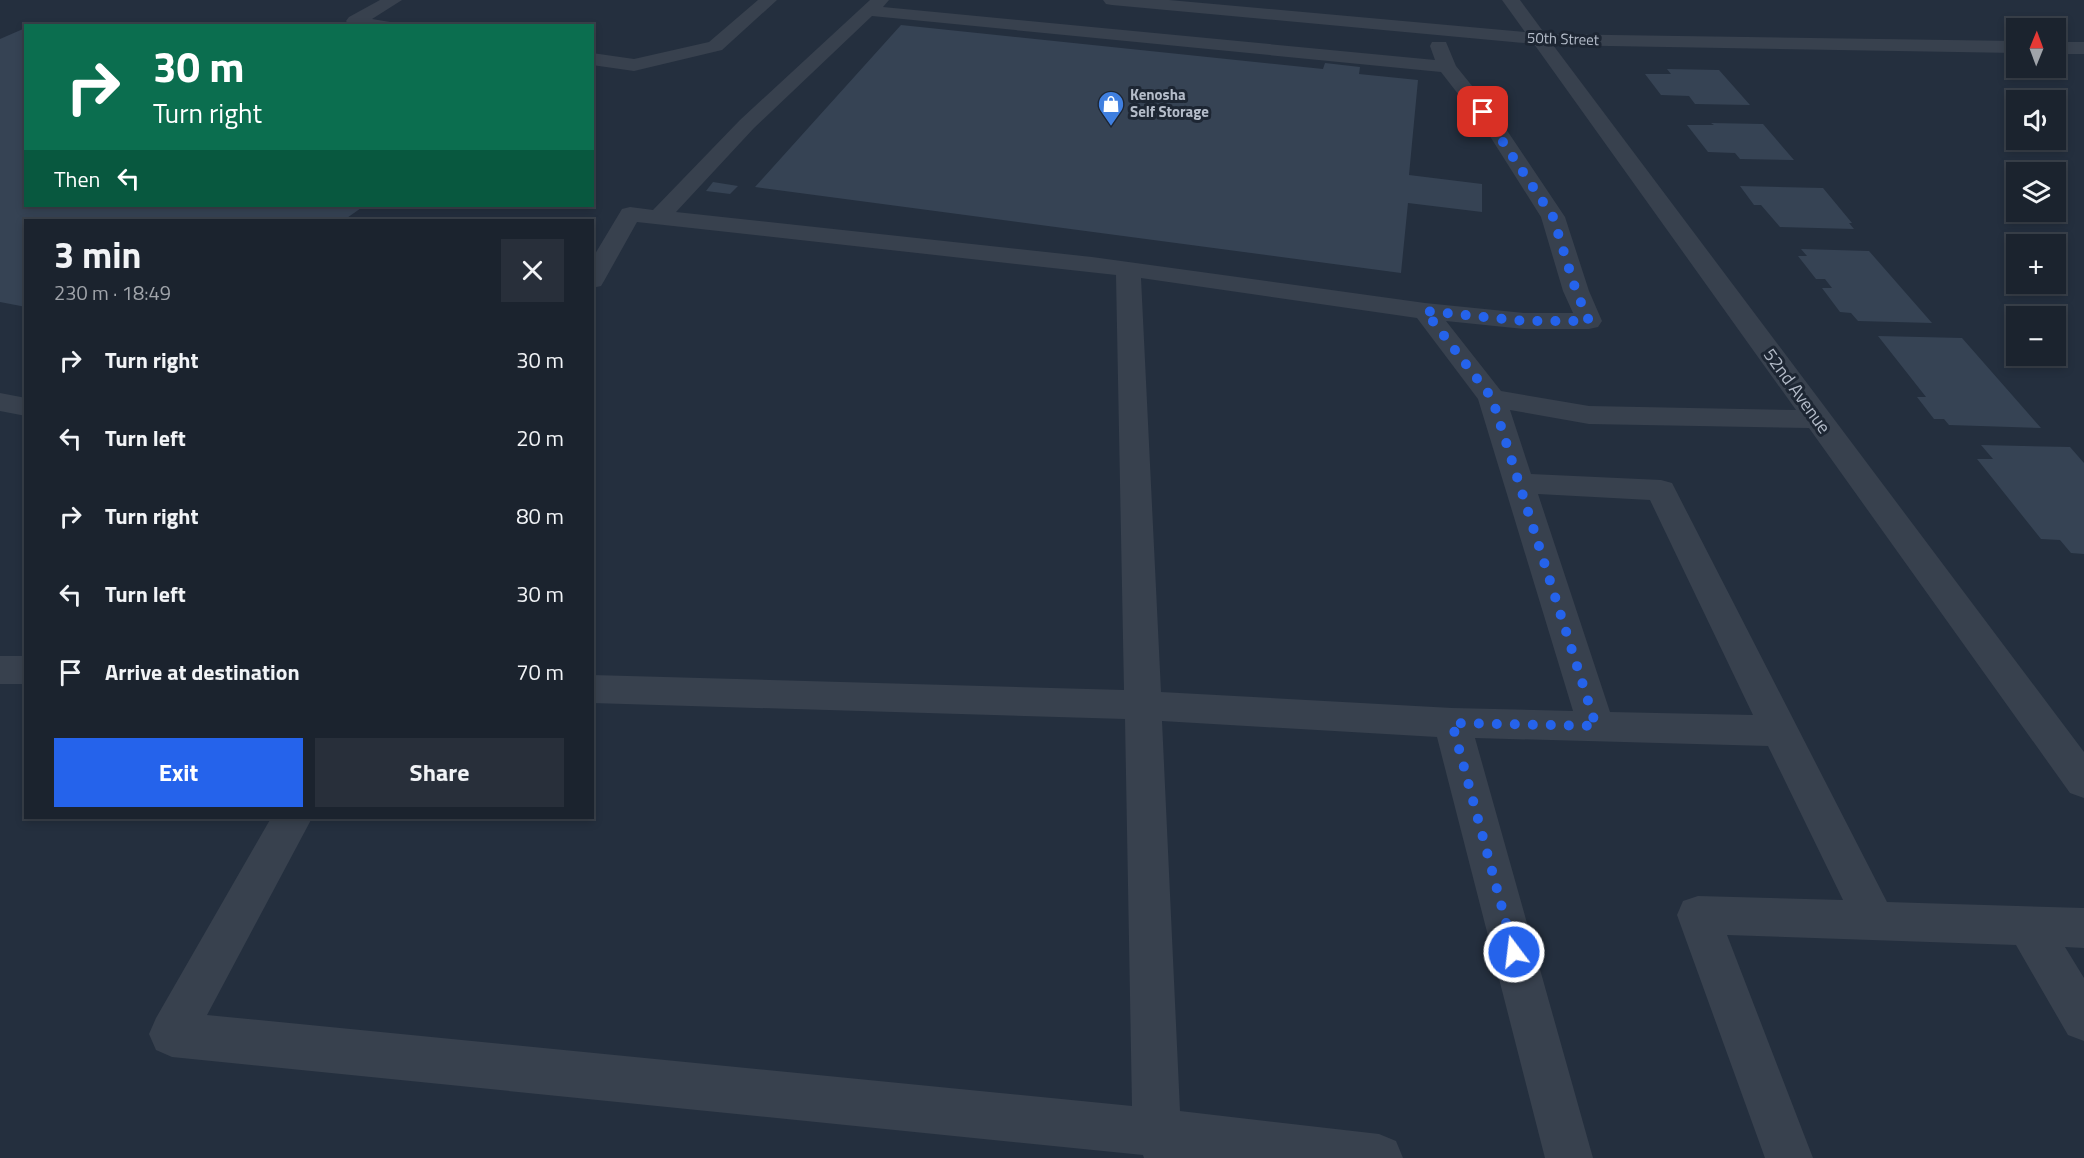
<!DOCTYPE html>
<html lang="en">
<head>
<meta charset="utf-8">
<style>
	:root { --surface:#1b232e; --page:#282f3a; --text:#f1f3f6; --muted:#a0a4aa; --line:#39404a; --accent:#2563eb }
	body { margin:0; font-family:"Titillium Web",sans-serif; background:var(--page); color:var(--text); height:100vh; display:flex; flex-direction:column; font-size:22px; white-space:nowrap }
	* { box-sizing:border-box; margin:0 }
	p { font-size:20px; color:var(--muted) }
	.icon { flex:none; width:33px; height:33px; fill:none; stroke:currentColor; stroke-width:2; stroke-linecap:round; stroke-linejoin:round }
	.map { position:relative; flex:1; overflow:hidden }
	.sheet { position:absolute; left:24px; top:219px; width:570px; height:600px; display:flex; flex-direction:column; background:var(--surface); border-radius:0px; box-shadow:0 3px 9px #0003,0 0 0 2px var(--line) }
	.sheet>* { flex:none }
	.top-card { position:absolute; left:24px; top:24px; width:570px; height:183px; border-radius:0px; box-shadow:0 3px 9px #0003,0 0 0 2px var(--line); background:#0b6e4f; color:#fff; overflow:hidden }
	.needle { width:39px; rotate:1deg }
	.fabs { position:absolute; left:2006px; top:18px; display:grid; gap:12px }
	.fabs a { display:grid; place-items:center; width:60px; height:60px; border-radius:0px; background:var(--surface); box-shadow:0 3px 9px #0003,0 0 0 2px var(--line); font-size:30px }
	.pin { position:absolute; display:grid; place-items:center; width:51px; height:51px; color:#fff; margin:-26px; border-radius:12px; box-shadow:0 3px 9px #0006 }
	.me { position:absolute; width:66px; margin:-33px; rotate:345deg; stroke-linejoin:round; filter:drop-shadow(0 0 4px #0008) }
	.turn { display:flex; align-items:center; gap:21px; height:126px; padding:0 30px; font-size:27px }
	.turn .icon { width:78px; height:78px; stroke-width:2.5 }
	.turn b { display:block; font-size:42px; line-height:51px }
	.then { display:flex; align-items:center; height:57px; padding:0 30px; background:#0003; gap:12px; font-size:22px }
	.round { display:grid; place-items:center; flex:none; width:63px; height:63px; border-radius:0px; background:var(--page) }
	.overview { display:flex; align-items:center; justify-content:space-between; height:102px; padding:0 30px }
	h1 { font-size:36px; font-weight:700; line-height:45px }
	.button { display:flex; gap:12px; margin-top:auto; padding:12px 30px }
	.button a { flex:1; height:69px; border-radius:0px; background:var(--accent); color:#fff; font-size:24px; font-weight:700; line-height:69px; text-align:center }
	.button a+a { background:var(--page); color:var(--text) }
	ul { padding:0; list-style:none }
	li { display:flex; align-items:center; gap:18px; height:78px; padding:0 30px }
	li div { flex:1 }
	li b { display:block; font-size:22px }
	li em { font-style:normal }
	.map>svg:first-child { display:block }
	.building { fill:#364354 }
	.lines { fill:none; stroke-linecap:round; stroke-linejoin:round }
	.minor { fill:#38414e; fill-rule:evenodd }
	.route { stroke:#2563eb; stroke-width:10; stroke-dasharray:0 18 }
	.labels { text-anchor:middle; stroke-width:6; stroke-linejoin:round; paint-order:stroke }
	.far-street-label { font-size:15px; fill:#b4bcc9; stroke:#1d2633 }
	.far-poi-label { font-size:15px; font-weight:bold; fill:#b4bcc9; stroke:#1d2633; text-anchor:start }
	.street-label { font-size:18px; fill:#b4bcc9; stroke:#1d2633 }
</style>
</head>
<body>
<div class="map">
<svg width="2084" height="1158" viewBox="0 0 2084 1158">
	<rect width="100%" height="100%" fill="#242f3e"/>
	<g class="building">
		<polygon points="901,25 1323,69 1325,63 1360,67 1359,74 1418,80 1409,175 1482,184 1482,212 1408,203 1401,273 755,187"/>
		<polygon points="23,29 26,29 26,206 364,206 344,220 26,220 26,307 0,302 0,39"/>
		<polygon points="1667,69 1719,70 1750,105 1695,104 1689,96 1661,95 1645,74 1671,74"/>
		<polygon points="1711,123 1763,124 1794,160 1740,159 1735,153 1708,152 1687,125 1714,125"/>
		<polygon points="713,182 738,186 730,194 706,191"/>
		<polygon points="1740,186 1823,188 1852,223 1849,223 1854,229 1780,227 1761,205 1754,205"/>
		<polygon points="1801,249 1869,251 1932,323 1858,321 1851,313 1840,312 1822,288 1832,288 1825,279 1816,279 1798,256 1807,256"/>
		<polygon points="1878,336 1962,338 2041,428 1949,425 1944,419 1934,419 1917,397 1926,397"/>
		<polygon points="1981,445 2070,447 2084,463 2084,554 2071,553 2060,540 2041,539 1977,459 1993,459"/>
	</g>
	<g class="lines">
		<g class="minor">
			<polygon points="380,0 402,0 372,19 390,22 393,26 349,25 346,21 349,17"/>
			<polygon points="758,0 777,0 722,50 634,71 592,65 592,53 634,59 709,42"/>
			<path d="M870,0H889L883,7L1435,60L1430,46L1432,42H1446L1456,66L1502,123L1565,217L1589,291L1602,321L1598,327L1589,329H1524L1446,321L1501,391L1589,406L1796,410L1534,44L1112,5L1106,4L1103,0H1169L1525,32L1502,0H1520L1545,34L2016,41V53L1553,45L2084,752V798L2070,793L1809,428L1589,424L1510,410L1531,474L1661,480L1672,483L1887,902L2084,908V948L2065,947L2084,978V1041L2068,1035L2016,945L1727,935L1813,1158H1765L1677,915L1683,901L1698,896L1843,900L1768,746L1475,738L1593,1158H1545L1437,737L1162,721L1180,1111L1379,1134L1396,1141L1403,1158H1144L1143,1155L172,1057L156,1050L149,1034L156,1018L271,818H312L207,1015L1132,1106L1125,719L592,703V675L1124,690L1116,275L637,222L604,281L601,286L592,288V259L622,209L630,207L653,210L740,120ZM872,16L1441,72L1486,130L1541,217L1563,291L1573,313H1524L1425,303L1092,257L676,212L754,128ZM1141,278L1417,318L1478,399L1573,711L1452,708L1161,692ZM1538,494L1650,500L1753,715L1610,712Z"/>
			<rect x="2055" y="42" width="29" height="12"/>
			<polygon points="0,393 26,398 26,416 0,411"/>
			<rect x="0" y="656" width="26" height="28"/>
		</g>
	</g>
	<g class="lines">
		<polyline class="route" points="1483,112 1553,217 1576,291 1589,321 1524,321 1425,311 1492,398 1596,726 1452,723 1514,952"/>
	</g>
	<defs>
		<g id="shop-pin" transform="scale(1.35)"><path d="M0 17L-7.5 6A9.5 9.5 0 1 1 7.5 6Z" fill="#3f7fe0" stroke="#1d2633"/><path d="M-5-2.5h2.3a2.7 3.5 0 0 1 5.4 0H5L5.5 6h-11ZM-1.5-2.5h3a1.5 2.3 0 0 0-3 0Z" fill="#fff"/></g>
	</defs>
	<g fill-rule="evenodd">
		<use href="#shop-pin" x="1111" y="104"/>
	</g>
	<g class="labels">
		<g class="far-street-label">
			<text transform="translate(1563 39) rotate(2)" y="5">50th Street</text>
		</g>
		<g class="far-poi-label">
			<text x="1130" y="100">Kenosha<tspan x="1130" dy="17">Self Storage</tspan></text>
		</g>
		<g class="street-label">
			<text transform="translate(1797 391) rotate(54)" y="6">52nd Avenue</text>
		</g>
	</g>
</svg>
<div class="fabs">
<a><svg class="needle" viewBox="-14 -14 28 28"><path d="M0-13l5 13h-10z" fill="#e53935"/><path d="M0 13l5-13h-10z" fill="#a0a4aa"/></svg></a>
<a><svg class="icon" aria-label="sound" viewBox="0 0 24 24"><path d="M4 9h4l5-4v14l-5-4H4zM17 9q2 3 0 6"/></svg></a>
<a><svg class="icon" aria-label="layers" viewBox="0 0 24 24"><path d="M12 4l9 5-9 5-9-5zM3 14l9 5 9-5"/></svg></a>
<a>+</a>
<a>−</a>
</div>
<div class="pin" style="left:1483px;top:112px;background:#d93025"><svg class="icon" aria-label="arrive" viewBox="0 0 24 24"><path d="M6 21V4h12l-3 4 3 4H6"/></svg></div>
<svg class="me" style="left:1514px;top:952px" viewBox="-20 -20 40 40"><circle r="17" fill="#2563eb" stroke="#fff" stroke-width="3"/><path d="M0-11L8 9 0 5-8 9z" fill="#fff"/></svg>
<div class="top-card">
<div class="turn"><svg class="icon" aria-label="right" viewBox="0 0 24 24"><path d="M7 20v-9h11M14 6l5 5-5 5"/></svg><div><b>30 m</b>Turn right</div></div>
<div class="then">Then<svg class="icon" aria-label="left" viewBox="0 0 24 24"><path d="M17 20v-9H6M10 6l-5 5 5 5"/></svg></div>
</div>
<section class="sheet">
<div class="overview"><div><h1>3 min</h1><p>230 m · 18:49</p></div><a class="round"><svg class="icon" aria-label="close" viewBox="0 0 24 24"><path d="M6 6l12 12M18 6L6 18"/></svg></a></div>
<ul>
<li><svg class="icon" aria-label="right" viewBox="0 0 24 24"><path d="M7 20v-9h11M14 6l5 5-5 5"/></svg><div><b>Turn right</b></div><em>30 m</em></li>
<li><svg class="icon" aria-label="left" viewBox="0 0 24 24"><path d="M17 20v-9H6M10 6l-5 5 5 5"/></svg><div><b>Turn left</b></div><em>20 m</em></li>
<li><svg class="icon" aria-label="right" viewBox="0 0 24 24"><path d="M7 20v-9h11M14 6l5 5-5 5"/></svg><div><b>Turn right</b></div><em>80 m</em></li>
<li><svg class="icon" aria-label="left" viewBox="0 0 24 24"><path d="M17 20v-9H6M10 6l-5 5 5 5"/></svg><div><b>Turn left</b></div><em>30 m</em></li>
<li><svg class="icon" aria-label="arrive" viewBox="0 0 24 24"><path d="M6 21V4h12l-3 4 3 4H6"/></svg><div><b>Arrive at destination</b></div><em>70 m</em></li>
</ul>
<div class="button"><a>Exit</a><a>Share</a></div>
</section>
</div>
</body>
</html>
